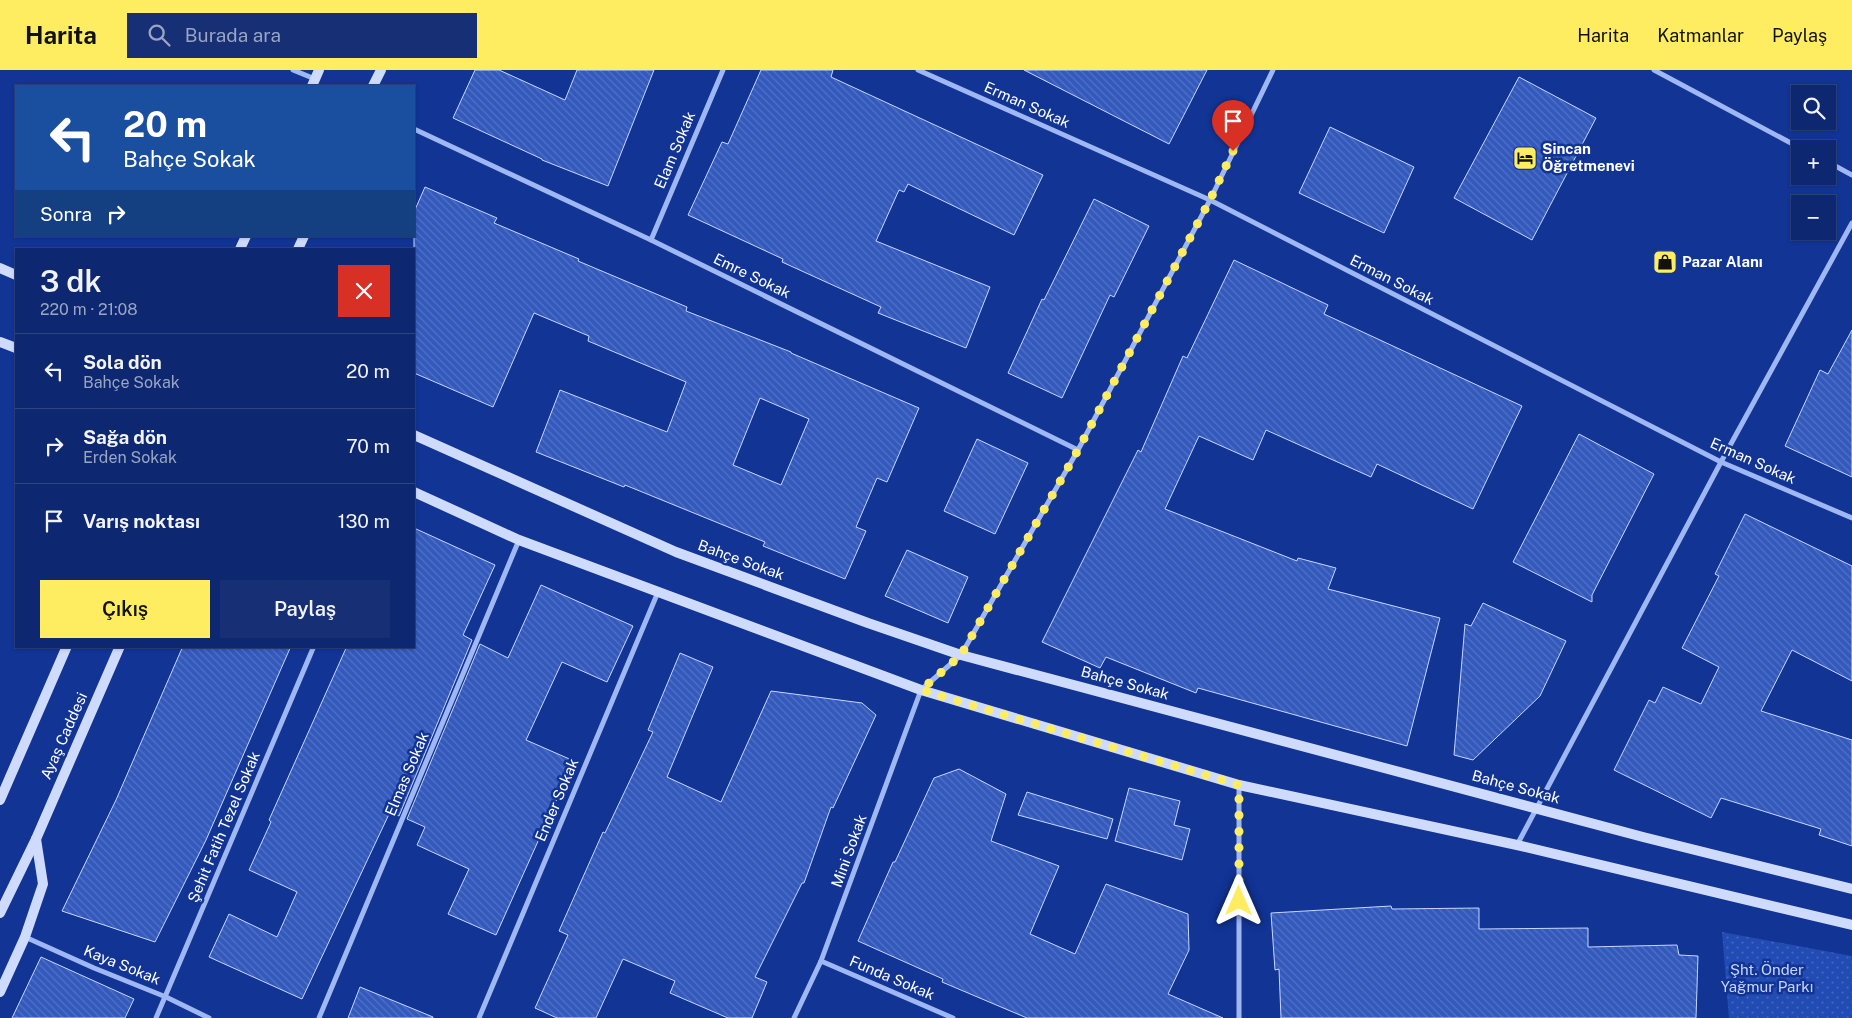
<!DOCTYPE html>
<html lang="tr">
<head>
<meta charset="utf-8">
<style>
	:root { --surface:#0d2770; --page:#162f75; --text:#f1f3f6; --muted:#9aa5c3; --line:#2d4483; --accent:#ffed61 }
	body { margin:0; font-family:"Public Sans",sans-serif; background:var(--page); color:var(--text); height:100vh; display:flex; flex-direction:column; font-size:19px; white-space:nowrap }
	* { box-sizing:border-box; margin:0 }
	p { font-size:16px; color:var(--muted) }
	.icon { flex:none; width:28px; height:28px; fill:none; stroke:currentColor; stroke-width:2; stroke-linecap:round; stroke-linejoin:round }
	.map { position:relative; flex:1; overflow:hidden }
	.details { position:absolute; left:15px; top:178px; width:400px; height:400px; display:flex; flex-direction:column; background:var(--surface); border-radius:0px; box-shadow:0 1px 4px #0004,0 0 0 1px var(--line) }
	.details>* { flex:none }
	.hud { position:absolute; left:15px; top:15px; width:400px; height:152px; border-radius:0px; box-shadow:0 1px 4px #0004,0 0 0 1px var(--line); background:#1a4fa0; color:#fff; overflow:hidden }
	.controls { position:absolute; left:1791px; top:15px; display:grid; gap:10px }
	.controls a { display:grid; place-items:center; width:45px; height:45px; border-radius:0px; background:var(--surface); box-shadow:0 1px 4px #0004,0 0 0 1px var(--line); font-size:25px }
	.pin { position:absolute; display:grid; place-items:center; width:42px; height:42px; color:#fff; margin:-51px -21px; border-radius:50% 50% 50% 0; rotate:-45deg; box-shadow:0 0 5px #0007 }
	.pin .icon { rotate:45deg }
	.me { position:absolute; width:55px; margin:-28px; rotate:0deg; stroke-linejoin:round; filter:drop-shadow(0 0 4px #0008) }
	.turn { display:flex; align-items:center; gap:18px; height:105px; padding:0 25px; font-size:22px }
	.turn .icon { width:65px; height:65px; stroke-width:2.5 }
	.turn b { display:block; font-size:35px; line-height:42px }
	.then { display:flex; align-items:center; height:48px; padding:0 25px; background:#0003; gap:10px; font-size:19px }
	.round { display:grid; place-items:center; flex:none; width:52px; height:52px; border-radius:0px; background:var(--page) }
	.headline { display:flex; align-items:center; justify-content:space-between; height:85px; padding:0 25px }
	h1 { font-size:30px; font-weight:600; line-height:38px }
	.cta { display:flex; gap:10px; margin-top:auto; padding:10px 25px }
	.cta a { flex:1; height:58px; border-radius:0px; background:var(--accent); color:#111; font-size:20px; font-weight:600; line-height:58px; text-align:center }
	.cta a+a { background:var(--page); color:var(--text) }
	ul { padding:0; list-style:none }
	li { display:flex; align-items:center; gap:15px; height:75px; padding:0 25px; border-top:1px solid var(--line) }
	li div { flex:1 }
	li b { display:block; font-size:19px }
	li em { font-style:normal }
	header { display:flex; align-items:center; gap:30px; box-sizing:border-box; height:70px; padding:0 25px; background:var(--accent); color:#111 }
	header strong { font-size:24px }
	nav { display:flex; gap:28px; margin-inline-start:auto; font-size:18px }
	.search { width:350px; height:45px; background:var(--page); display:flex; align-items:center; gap:12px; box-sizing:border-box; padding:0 18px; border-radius:0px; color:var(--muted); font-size:19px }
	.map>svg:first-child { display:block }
	.green { fill:url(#green-dots) }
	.building { fill:url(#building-back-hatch); stroke:#c7d6fe; fill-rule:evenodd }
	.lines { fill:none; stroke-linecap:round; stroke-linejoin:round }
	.street { stroke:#9fb7f3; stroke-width:5 }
	.secondary { stroke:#cfdbfd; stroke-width:10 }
	.route { stroke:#ffed61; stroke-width:9; stroke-dasharray:0 16.2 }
	.labels { text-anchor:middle; stroke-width:5; stroke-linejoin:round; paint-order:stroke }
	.street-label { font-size:15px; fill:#fff; stroke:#113495 }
	.poi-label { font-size:15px; font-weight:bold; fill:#fff; stroke:#113495; text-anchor:start }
	.park-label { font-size:15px; fill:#c7d6fe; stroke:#113495 }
</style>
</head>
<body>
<header>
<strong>Harita</strong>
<div class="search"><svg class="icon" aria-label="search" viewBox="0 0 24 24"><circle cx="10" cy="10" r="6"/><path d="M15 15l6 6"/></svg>Burada ara</div>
<nav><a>Harita</a><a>Katmanlar</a><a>Paylaş</a></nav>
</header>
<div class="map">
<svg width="1852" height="948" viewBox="0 0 1852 948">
	<defs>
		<pattern id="green-dots" width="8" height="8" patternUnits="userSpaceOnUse" patternTransform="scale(1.25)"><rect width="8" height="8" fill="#224bb4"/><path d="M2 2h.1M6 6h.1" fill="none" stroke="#4366bf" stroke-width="1.8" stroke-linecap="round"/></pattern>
		<pattern id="building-back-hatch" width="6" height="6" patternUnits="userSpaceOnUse" patternTransform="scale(1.25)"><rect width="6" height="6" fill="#3459bc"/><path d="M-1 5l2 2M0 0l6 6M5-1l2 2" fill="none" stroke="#5272c6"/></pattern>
	</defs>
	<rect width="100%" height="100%" fill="#113495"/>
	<polygon class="green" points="1722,862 1852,886 1852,948 1729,948"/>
	<g class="building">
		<polygon points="475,0 499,0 565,30 577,0 654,0 608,116 542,90 542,89 453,48"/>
		<polygon points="761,0 833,0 831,7 1043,105 1014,165 908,114 904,122 899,120 876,171 990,217 966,278 878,243 881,237 782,192 783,189 688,145 722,72 728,74"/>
		<polygon points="1024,0 1207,0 1169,74"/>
		<polygon points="1519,7 1596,48 1532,170 1454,128"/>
		<polygon points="1330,57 1414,97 1384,163 1299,123"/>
		<path d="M425,117L497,148L494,153L579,189L578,191L687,237L686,241L791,282V283L919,338L887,412L877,408L856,457L866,461L845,509L763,476L765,472L625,415L624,417L536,382L560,320L667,362L686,312L588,271L589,266L534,243L493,337L414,303V142ZM760,328L809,349L781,415L733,395Z"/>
		<polygon points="1094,129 1149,156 1114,227 1110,225 1062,328 1008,303 1042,229 1044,230"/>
		<polygon points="1234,190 1328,235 1324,244 1522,336 1473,439 1377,394 1371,407 1266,360 1253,390 1199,366 1165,439 1297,491 1298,488 1336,498 1328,519 1440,548 1407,676 1198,618 1196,623 1106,587 1100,598 1042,572 1138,380 1141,382 1183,286 1187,288"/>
		<polygon points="1852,260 1852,407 1785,376 1820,300 1828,304"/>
		<polygon points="1579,364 1654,404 1592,525 1592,532 1513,492"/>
		<polygon points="977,369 1028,393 995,464 944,441"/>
		<polygon points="1745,444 1852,496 1852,611 1792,580 1761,641 1852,670 1852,776 1819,765 1821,759 1721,728 1711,748 1614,700 1649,630 1655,633 1663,617 1701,634 1719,597 1682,578 1719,506 1715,504"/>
		<polygon points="414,458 495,495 463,565 472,570 399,746 390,742 302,929 209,887 229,844 277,867 297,822 249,800 271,752 269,750 347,576 414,576"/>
		<polygon points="907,480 968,507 948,553 885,526"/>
		<polygon points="541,515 633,556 607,612 562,592 526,670 574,691 496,865 448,844 469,799 417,775 425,757 407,749 480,574 508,588"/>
		<polygon points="1483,533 1566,571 1540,626 1473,690 1454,685 1465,554 1471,556"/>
		<polygon points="183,576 291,576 206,770 155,872 62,841 116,730"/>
		<polygon points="680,583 713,597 667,707 721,732 771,621 862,633 876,645 833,738 831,737 804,813 802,813 755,907 767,912 752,948 728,948 670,923 675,911 623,889 596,948 557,948 535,938 568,865 559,861 603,762 605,763 653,662 648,660"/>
		<polygon points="959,699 1006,724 991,771 1059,796 1030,864 1075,884 1106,814 1188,844 1189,880 1168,924 1223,948 1027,948 942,912 943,909 858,871 893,792 895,792 934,708"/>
		<polygon points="1129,718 1180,731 1174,755 1190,759 1182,790 1115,771"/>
		<polygon points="1027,722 1113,749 1107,769 1018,745"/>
		<polygon points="1391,836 1392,839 1479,838 1479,859 1588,858 1588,877 1677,875 1679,885 1698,886 1696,948 1281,948 1279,899 1275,900 1271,843"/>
		<polygon points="41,887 134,929 125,948 12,948"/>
		<polygon points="360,917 433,947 433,948 348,948"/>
	</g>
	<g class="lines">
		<g class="street">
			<polyline points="293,0 315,9"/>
			<polyline points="918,0 1210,130 1721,392 1852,448"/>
			<polyline points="1654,0 1802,79"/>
			<polyline points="414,59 651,170 1078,380"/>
			<polyline points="1828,92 1852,105"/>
			<polyline points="651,170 723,0"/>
			<polyline points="1517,775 1721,392 1852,153"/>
			<polyline points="25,867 94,898 166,927 209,948"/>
			<polyline points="821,891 953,948"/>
			<polyline points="156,948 314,576"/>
			<polyline points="319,948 519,470"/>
			<polyline points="479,948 658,522"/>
			<polyline points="794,948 821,891 921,620 961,585 1078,380 1210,130 1273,0"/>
			<polyline points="1239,948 1239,715"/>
		</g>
		<g class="secondary">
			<polyline points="312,16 319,0"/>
			<polyline points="373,16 381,0"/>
			<polyline points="240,179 246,166"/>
			<polyline points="298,179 304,166"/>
			<polyline points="0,198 16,205"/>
			<polyline points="0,272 16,278"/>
			<polyline points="414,365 676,482 868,553 961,585 1643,767 1852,819"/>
			<polyline points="414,422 519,470 921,620 1239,715 1517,775 1852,855"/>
			<polyline points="0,730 67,576"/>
			<polyline points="0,843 36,769 120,576"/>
			<polyline points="0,922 25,867 43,814 36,769"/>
		</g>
	</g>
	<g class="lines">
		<polyline class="route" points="1233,81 1210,130 1078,380 961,585 921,620 1239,715 1239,831"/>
	</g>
	<defs>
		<g id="hotel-square" transform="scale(1.25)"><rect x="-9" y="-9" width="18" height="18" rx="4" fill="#ffed61" stroke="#113495"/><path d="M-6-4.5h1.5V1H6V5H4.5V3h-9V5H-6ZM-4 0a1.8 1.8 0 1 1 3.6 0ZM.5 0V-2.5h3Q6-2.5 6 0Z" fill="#111"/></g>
		<g id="shop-square" transform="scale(1.25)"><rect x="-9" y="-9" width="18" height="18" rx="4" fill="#ffed61" stroke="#113495"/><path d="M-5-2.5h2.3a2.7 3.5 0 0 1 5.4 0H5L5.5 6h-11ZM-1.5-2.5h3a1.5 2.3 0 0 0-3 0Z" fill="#111"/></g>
	</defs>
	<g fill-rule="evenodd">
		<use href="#hotel-square" x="1525" y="88"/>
		<use href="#shop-square" x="1665" y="192"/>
	</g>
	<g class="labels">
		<g class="street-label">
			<text transform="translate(1027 35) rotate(24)" y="5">Erman Sokak</text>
			<text transform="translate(675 80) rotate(-67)" y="5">Elam Sokak</text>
			<text transform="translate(752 206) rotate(26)" y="5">Emre Sokak</text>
			<text transform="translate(1392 210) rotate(27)" y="5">Erman Sokak</text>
			<text transform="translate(1753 391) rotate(24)" y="5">Erman Sokak</text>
			<text transform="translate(741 490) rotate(20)" y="5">Bahçe Sokak</text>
			<text transform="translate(1125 613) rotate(15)" y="5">Bahçe Sokak</text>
			<text transform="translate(64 666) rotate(-66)" y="5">Ayaş Caddesi</text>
			<text transform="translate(407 704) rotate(-67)" y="5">Elmas Sokak</text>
			<text transform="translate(1516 717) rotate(15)" y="5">Bahçe Sokak</text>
			<text transform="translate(557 730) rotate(-67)" y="5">Ender Sokak</text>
			<text transform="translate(224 757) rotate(-67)" y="5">Şehit Fatih Tezel Sokak</text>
			<text transform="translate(849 781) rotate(-70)" y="5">Mini Sokak</text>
			<text transform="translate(122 895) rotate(22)" y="5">Kaya Sokak</text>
			<text transform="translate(892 908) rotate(23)" y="5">Funda Sokak</text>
		</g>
		<g class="poi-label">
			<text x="1542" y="84">Sincan<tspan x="1542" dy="17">Öğretmenevi</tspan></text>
			<text x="1682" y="197">Pazar Alanı</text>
		</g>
		<g class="park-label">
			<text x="1767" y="905">Şht. Önder<tspan x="1767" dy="17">Yağmur Parkı</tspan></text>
		</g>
	</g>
</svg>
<div class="controls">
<a><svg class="icon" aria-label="search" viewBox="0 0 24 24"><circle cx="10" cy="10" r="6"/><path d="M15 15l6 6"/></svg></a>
<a>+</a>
<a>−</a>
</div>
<div class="pin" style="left:1233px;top:81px;background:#d93025"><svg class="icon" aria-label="arrive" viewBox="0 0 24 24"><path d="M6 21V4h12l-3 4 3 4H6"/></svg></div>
<svg class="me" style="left:1239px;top:831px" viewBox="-20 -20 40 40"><path d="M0-17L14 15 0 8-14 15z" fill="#ffed61" stroke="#fff" stroke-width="4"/></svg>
<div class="hud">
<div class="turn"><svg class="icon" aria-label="left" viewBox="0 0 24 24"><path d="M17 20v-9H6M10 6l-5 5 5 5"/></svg><div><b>20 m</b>Bahçe Sokak</div></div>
<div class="then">Sonra<svg class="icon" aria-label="right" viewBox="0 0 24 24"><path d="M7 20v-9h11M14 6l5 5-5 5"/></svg></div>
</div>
<section class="details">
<div class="headline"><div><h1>3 dk</h1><p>220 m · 21:08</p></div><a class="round" style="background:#d93025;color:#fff"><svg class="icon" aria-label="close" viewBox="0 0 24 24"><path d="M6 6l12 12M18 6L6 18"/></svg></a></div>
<ul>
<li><svg class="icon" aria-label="left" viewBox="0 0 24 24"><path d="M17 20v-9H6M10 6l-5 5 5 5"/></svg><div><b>Sola dön</b><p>Bahçe Sokak</p></div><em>20 m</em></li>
<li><svg class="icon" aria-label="right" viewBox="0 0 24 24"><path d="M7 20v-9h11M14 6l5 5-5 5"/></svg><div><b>Sağa dön</b><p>Erden Sokak</p></div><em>70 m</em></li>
<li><svg class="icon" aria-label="arrive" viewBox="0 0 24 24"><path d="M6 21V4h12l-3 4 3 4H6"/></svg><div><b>Varış noktası</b></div><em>130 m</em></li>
</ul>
<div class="cta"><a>Çıkış</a><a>Paylaş</a></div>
</section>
</div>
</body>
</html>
